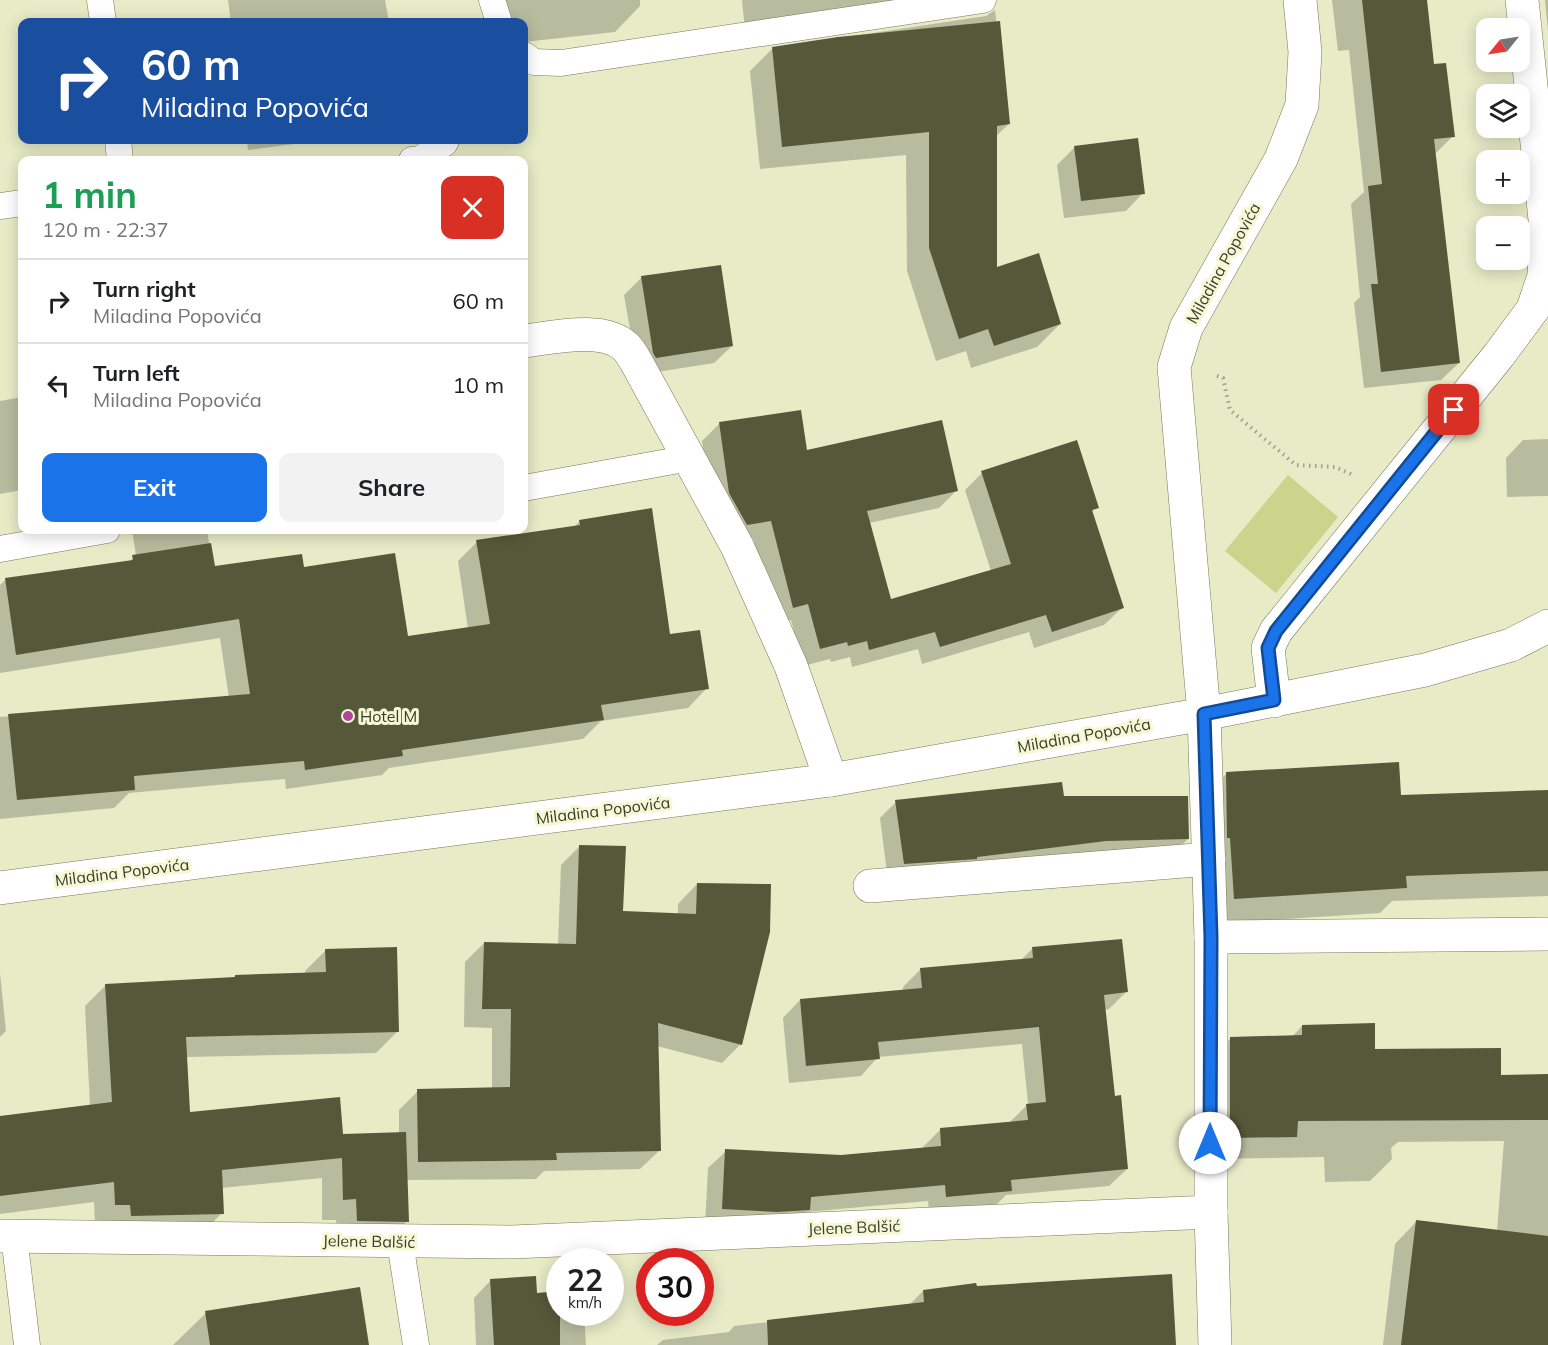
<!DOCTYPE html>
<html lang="en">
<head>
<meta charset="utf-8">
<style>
	:root { --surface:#fff; --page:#f2f2f2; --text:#202124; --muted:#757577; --line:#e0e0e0; --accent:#1a73e8 }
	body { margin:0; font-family:Mulish,sans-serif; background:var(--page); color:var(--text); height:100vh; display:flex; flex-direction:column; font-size:22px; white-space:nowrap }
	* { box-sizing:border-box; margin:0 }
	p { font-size:20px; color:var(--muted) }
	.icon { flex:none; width:33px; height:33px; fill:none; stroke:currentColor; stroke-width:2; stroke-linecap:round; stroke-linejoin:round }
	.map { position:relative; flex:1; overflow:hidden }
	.panel { position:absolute; left:18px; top:156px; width:510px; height:378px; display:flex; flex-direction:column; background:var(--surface); border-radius:12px; box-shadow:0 3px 15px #0003 }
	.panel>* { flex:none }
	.hud { position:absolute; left:18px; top:18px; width:510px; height:126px; border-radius:12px; box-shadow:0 3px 15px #0003; background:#1a4fa0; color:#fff; overflow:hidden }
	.needle { width:39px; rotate:240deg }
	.buttons { position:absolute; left:1476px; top:18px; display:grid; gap:12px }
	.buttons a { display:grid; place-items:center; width:54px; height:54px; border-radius:12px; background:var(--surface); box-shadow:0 3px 15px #0003; font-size:30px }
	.speed { position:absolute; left:546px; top:1248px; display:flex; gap:12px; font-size:30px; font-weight:700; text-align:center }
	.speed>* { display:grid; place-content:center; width:78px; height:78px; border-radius:50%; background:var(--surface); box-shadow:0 3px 15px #0003; line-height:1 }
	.speed small { font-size:15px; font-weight:400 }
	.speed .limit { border:9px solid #d22; background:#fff; color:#111 }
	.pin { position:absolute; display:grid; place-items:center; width:51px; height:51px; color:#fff; margin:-26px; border-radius:12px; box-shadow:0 3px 9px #0006 }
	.me { position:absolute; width:66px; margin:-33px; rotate:0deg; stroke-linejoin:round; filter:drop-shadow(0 0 4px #0008) }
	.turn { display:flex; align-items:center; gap:21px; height:126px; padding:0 24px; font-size:27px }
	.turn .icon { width:78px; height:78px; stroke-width:2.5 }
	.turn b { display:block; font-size:42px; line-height:51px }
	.round { display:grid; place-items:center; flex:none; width:63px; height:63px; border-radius:12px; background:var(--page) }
	.overview { display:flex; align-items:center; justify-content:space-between; height:102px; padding:0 24px }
	h1 { font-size:36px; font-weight:700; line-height:45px; color:#1e9e55 }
	.button { display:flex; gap:12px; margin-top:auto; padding:12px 24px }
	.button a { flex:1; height:69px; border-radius:12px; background:var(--accent); color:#fff; font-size:24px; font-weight:700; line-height:69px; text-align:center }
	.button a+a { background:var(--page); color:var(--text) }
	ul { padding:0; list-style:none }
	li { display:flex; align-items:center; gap:18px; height:84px; padding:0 24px; border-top:2px solid var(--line) }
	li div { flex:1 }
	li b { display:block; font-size:22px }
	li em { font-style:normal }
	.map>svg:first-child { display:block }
	.garden { fill:#ccd38a }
	.shadow { fill:#0003 }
	.building { fill:#565939 }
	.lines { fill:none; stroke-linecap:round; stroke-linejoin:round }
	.lane-casing { stroke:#767958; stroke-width:27 }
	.street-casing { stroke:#767958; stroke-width:34 }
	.path { stroke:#9da085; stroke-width:4; stroke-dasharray:1.5 4.5; stroke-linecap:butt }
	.lane { stroke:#fff; stroke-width:26 }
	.street { stroke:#fff; stroke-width:33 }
	.route-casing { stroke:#114b97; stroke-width:15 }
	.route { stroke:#1a73e8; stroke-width:10 }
	.poi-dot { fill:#b4439f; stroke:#f4f8d3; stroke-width:2 }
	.labels { text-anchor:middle; stroke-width:6; stroke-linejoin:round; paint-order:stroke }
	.street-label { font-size:16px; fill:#3b3d2f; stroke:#f4f8d3 }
	.poi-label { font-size:16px; fill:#3b3d2f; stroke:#f4f8d3; text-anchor:start }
</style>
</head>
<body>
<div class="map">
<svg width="1548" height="1345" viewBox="0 0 1548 1345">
	<rect width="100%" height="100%" fill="#e7ebc6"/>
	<polygon class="garden" points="1288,475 1338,517 1276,593 1225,551"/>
	<g class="shadow">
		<polygon points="228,0 385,0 389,22 231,22"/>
		<polygon points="506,0 640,0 640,6 615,32 524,42 524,22 508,22"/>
		<polygon points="742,0 984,0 968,15 963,11 746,41"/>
		<polygon points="1332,0 1425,0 1432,65 1453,136 1435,154 1459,363 1441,380 1364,388 1354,303 1360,297 1351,204 1364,192 1349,50 1338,51"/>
		<polygon points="1545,0 1548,0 1548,32"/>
		<polygon points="995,10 1009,124 995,137 996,269 1060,324 1037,347 971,368 966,351 936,361 907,271 906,155 760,169 750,71 773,48 986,16"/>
		<polygon points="247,140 325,140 248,150"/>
		<polygon points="1075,147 1143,193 1126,211 1064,218 1057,165"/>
		<polygon points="641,278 732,346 714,363 638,375 624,295"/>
		<polygon points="22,397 22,490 0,494 0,401"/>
		<polygon points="719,424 805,452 957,490 939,508 869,523 889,601 991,571 965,490 982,473 1097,507 1091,513 1122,608 1104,625 1034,648 1029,632 922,664 918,649 852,667 850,657 831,662 830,659 803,666 791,620 776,624 753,538 729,541 712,511 702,441"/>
		<polygon points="1548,439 1548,496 1507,497 1506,458 1523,440"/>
		<polygon points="580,521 707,688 688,708 601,721 583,739 389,768 382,775 286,789 285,779 129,793 114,808 0,819 0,717 229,698 220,638 0,673 0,585 6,579 127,563 136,556 132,530 207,530 213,568 303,569 406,638 468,629 458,561 477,542 574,527"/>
		<polygon points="1227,773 1400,797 1548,792 1548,896 1392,901 1380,913 1209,924 1201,799"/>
		<polygon points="1063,798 1188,839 1172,855 888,880 880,818 896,802"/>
		<polygon points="580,846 622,913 678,915 678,904 697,884 741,1044 722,1063 657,1046 660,1150 640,1169 544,1171 536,1179 406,1180 407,1221 386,1242 337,1242 336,1220 322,1220 322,1178 221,1188 222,1213 201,1234 95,1226 94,1202 0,1214 0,1118 90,1106 85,1006 106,985 233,978 235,976 305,974 305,971 326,950 397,1032 376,1053 186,1057 189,1113 342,1135 399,1134 399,1110 418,1091 492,1089 492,1028 464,1027 465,962 484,943 558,945 561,865"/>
		<polygon points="1033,948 1126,992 1109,1009 1104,1010 1114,1097 1127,1169 1109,1186 1006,1195 993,1208 929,1214 928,1201 806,1212 791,1227 705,1226 708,1168 726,1151 841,1157 923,1150 923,1147 940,1130 1009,1123 1028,1104 1022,1044 878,1057 861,1076 789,1083 783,1018 800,1000 903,991 903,987 921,969 1020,961"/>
		<polygon points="0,973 6,1031 0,1037"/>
		<polygon points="1302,1026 1374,1051 1500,1076 1548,1076 1548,1345 1383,1345 1395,1244 1416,1222 1497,1231 1504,1141 1398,1142 1391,1148 1392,1159 1370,1181 1325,1182 1324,1157 1209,1159 1209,1060 1230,1039 1292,1037"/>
		<polygon points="491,1280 536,1294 560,1312 584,1312 586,1345 476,1345 474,1298"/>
		<polygon points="975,1287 1175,1345 657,1345 663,1340 729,1332 734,1326 909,1305 923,1291"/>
		<polygon points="206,1313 368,1345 173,1345"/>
	</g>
	<g class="building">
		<polygon points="1362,0 1427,0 1434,64 1446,63 1455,137 1434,139 1460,363 1381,372 1371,284 1378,284 1368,186 1382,184"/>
		<polygon points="1000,21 1010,124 997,126 997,267 1039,253 1061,324 994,346 988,329 959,339 929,248 929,132 782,147 772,47 838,37"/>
		<polygon points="1138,138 1145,194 1081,201 1074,146"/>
		<polygon points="721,265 733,346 656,358 653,353 641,276"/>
		<polygon points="801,410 807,450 942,420 958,491 867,511 891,599 1011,564 981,471 1077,440 1099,508 1092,510 1124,608 1052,632 1046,615 940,647 935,632 869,650 867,641 848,646 847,642 820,649 808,604 793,608 771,521 747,525 729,493 719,422"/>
		<polygon points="652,508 670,634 700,630 709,689 601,705 604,720 402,750 403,756 305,770 304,761 134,776 135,790 17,800 8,714 250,694 239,619 16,655 5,578 133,560 132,555 211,543 215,566 302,554 304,567 395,553 408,636 490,624 476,540 580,525 579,520"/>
		<polygon points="1399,762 1401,795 1548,790 1548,871 1406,876 1407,888 1234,899 1230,838 1227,838 1226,772"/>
		<polygon points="1062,782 1064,796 1188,796 1189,839 1106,841 977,857 977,859 904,864 895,800"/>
		<polygon points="579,845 626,846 623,911 696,914 697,883 771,884 770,932 742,1045 658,1023 661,1151 556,1153 557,1160 418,1162 417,1089 510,1087 511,1009 482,1009 484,942 576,944"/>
		<polygon points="1122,939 1128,992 1104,995 1115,1096 1121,1095 1128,1169 1011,1180 1012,1191 946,1197 945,1185 811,1197 810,1210 778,1212 722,1209 725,1149 841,1155 941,1146 940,1128 1028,1120 1026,1104 1046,1102 1039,1027 878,1042 880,1059 806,1066 800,999 922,988 920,968 1033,958 1032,947"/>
		<polygon points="397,947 399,1032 186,1037 190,1112 340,1097 343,1134 406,1132 409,1222 357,1221 356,1199 343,1200 342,1158 222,1170 224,1214 131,1216 130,1205 115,1205 114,1182 0,1196 0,1116 112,1102 105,984 235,977 235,975 326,972 325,949"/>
		<polygon points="1375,1023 1375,1049 1501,1048 1501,1075 1548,1074 1548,1120 1298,1121 1297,1137 1230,1138 1230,1037 1302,1035 1302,1025"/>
		<polygon points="1416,1220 1548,1236 1548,1345 1401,1345"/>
		<polygon points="1172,1274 1176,1345 768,1345 767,1320 924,1302 923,1290 976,1283 977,1286"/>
		<polygon points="536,1276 537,1293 560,1291 560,1345 494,1345 490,1279"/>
		<polygon points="360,1287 369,1345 210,1345 205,1311"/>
	</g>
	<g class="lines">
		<g class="lane-casing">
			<g id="lane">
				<polyline points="100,0 103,22"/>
				<polyline points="492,0 499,22"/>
				<polyline points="524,55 534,62 561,63 983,0"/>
				<polyline points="118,140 120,160"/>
				<polyline points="412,160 420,159 445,143 446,140"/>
				<polyline points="0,206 22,203"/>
				<polyline points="524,488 690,458"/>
				<polyline points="0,549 107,530"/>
				<polyline points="14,1236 27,1345"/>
				<polyline points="400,1242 416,1345"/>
			</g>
		</g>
		<g class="street-casing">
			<g id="street">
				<path d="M524,341C552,338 603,325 626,347C631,352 635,360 639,367L737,546L791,666L831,780"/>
				<polyline points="1274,701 1268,648 1276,631 1499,355 1533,309 1544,276 1546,229 1522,0"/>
				<polyline points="870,886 1209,859"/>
				<polyline points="0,888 831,780 1204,714 1425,670 1511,645 1548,626"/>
				<polyline points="1211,937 1548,934"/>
				<polyline points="0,1236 512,1242 1211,1212"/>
				<polyline points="1215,1345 1211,1212 1211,937 1204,714 1174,367 1186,328 1281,159 1302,105 1305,52 1300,0"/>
			</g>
		</g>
		<polyline class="path" points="1217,376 1223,378 1230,410 1296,465 1335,467 1351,474"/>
		<use href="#lane" class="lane"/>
		<use href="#street" class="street"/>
	</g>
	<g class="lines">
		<g class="route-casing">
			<polyline id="route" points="1210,1143 1211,937 1204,714 1274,700 1268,648 1276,631 1454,410"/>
		</g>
		<use href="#route" class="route"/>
	</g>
	<circle class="poi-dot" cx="348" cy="716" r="6"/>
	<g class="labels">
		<g class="street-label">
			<text transform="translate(1223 263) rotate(-61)" y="6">Miladina Popovića</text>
			<text transform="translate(1084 735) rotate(-10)" y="6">Miladina Popovića</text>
			<text transform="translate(603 810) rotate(-7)" y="6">Miladina Popovića</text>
			<text transform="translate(122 872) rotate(-7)" y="6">Miladina Popovića</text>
			<text transform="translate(854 1227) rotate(-2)" y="6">Jelene Balšić</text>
			<text transform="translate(369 1241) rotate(1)" y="6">Jelene Balšić</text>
		</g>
		<g class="poi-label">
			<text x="360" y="722">Hotel M</text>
		</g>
	</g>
</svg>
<div class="buttons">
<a><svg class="needle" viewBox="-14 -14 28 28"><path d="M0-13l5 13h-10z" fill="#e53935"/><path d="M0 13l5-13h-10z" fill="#757577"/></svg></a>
<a><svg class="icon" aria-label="layers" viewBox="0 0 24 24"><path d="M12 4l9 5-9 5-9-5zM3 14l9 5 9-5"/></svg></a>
<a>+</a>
<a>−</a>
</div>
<div class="speed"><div>22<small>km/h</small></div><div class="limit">30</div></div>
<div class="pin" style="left:1454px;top:410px;background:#d93025"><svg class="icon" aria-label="arrive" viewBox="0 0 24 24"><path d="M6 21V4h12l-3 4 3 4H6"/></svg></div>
<svg class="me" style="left:1210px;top:1143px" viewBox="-20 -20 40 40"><circle r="19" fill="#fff"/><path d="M0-13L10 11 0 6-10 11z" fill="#1a73e8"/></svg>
<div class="hud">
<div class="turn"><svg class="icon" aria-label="right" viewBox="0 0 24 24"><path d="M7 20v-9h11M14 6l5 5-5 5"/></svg><div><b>60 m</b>Miladina Popovića</div></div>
</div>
<section class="panel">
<div class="overview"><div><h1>1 min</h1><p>120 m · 22:37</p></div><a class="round" style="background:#d93025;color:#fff"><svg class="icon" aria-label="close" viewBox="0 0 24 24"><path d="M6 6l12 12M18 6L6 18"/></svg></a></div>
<ul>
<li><svg class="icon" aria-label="right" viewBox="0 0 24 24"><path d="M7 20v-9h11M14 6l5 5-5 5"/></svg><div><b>Turn right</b><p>Miladina Popovića</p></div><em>60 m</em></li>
<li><svg class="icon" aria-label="left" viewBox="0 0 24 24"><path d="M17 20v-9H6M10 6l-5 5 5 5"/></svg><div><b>Turn left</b><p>Miladina Popovića</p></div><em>10 m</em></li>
</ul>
<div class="button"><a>Exit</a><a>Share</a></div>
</section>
</div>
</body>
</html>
